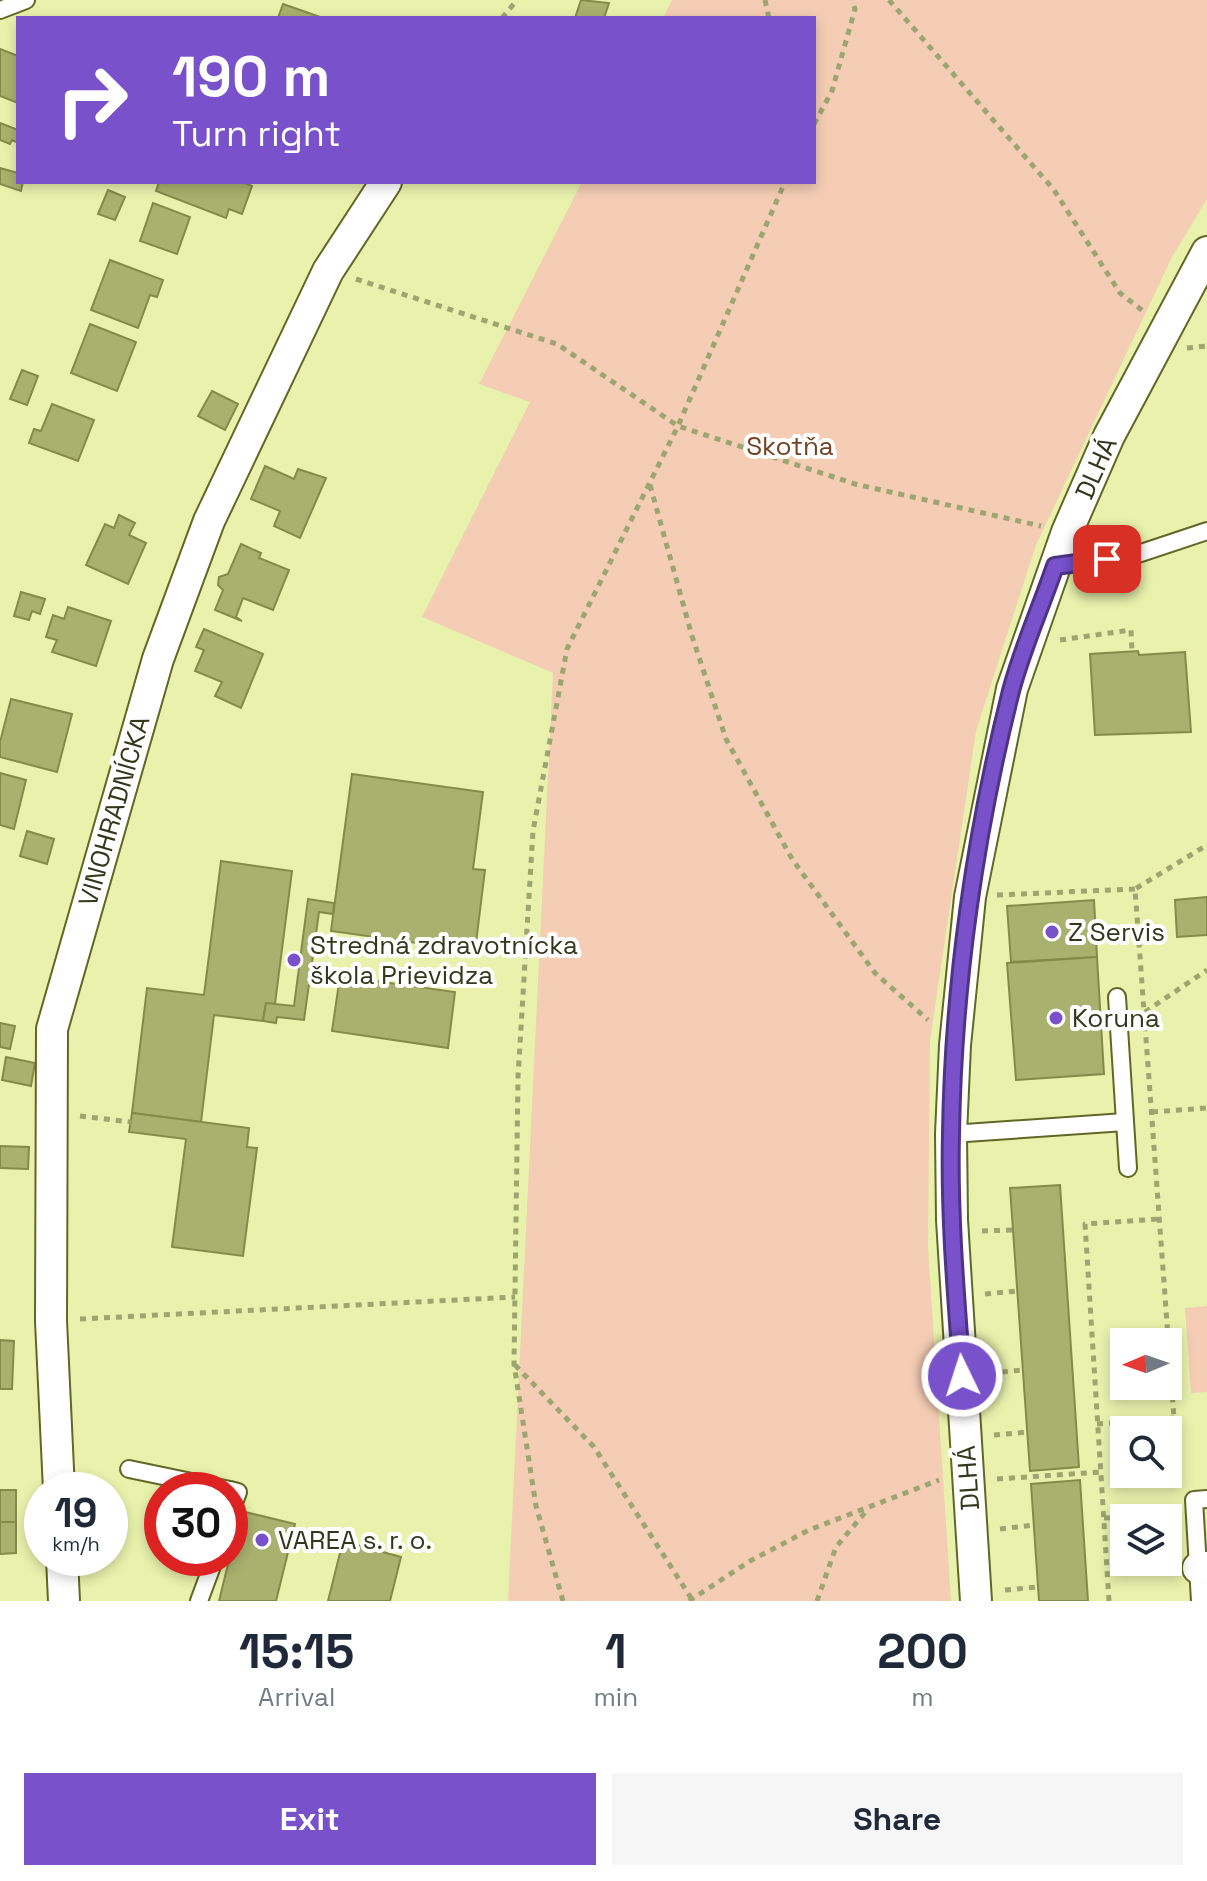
<!DOCTYPE html>
<html lang="en">
<head>
<meta charset="utf-8">
<style>
	:root { --surface:#fff; --page:#f6f6f7; --text:#1f2937; --muted:#747a83; --accent:#7851cb }
	body { margin:0; font-family:"Space Grotesk",sans-serif; background:var(--page); color:var(--text); height:100vh; display:flex; flex-direction:column; font-size:30px; white-space:nowrap }
	* { box-sizing:border-box; margin:0 }
	p { font-size:26px; color:var(--muted) }
	.icon { flex:none; width:44px; height:44px; fill:none; stroke:currentColor; stroke-width:2; stroke-linecap:round; stroke-linejoin:round }
	.map { position:relative; height:1601px; overflow:hidden }
	.side { display:flex; flex-direction:column; background:var(--surface); flex:1 }
	.side>* { flex:none }
	.guide { position:absolute; left:16px; top:16px; width:800px; height:168px; border-radius:0px; box-shadow:0 4px 12px #0003; background:#7851cb; color:#fff; overflow:hidden }
	.needle { width:52px; rotate:268deg }
	.controls { position:absolute; left:1110px; top:1328px; display:grid; gap:16px }
	.controls a { display:grid; place-items:center; width:72px; height:72px; border-radius:0px; background:var(--surface); box-shadow:0 4px 12px #0003; font-size:40px }
	.speed { position:absolute; left:24px; top:1472px; display:flex; gap:16px; font-size:40px; font-weight:700; text-align:center }
	.speed>* { display:grid; place-content:center; width:104px; height:104px; border-radius:50%; background:var(--surface); box-shadow:0 4px 12px #0003; line-height:1 }
	.speed small { font-size:20px; font-weight:400 }
	.speed .limit { border:12px solid #d22; background:#fff; color:#111 }
	.pin { position:absolute; display:grid; place-items:center; width:68px; height:68px; color:#fff; margin:-34px; border-radius:16px; box-shadow:0 4px 12px #0006 }
	.me { position:absolute; width:88px; margin:-44px; rotate:356deg; stroke-linejoin:round; filter:drop-shadow(0 0 6px #0008) }
	.turn { display:flex; align-items:center; gap:28px; height:168px; padding:0 24px; font-size:36px }
	.turn .icon { width:104px; height:104px; stroke-width:2.5 }
	.turn b { display:block; font-size:56px; line-height:68px }
	.eta { display:flex; justify-content:space-evenly; align-items:center; height:136px; text-align:center }
	.eta b { font-size:48px; font-weight:800; line-height:56px }
	.primary-button { display:flex; gap:16px; margin-top:auto; padding:16px 24px }
	.primary-button a { flex:1; height:92px; border-radius:0px; background:var(--accent); color:#fff; font-size:32px; font-weight:800; line-height:92px; text-align:center }
	.primary-button a+a { background:var(--page); color:var(--text) }
	.map>svg:first-child { display:block }
	.green { fill:#f4cdb4 }
	.building { fill:#a9b16e; stroke:#848b49; stroke-width:2 }
	.lines { fill:none; stroke-linecap:round; stroke-linejoin:round }
	.lane-casing { stroke:#616725; stroke-width:20 }
	.street-casing { stroke:#616725; stroke-width:34 }
	.path { stroke:#9da570; stroke-width:5; stroke-dasharray:6 6; stroke-linecap:butt }
	.lane { stroke:#fff; stroke-width:16 }
	.street { stroke:#fff; stroke-width:30 }
	.route-casing { stroke:#4e3584; stroke-width:20 }
	.route { stroke:#7851cb; stroke-width:14 }
	.poi-dot { fill:#7851cb; stroke:#fff; stroke-width:3 }
	.labels { text-anchor:middle; stroke-width:8; stroke-linejoin:round; paint-order:stroke }
	.park-label { font-size:26px; fill:#714322; stroke:#fff }
	.street-label { font-size:26px; fill:#33371b; stroke:#fff }
	.poi-label { font-size:26px; fill:#33371b; stroke:#fff; text-anchor:start }
</style>
</head>
<body>
<div class="map">
<svg width="1207" height="1601" viewBox="0 0 1207 1601">
	<rect width="100%" height="100%" fill="#e8f2ac"/>
	<g class="green">
		<polygon points="672,0 1207,0 1207,199 1172,257 1036,545 976,731 930,1041 928,1247 951,1601 508,1601 553,673 422,617 530,402 479,384 582,182 814,182 814,18 663,18"/>
		<polygon points="1207,1306 1207,1392 1191,1393 1185,1308"/>
	</g>
	<g class="building">
		<polygon points="581,0 609,3 604,18 575,18"/>
		<polygon points="283,4 323,18 278,18"/>
		<polygon points="0,49 18,56 18,103 0,96"/>
		<polygon points="0,123 18,130 18,143 12,140 10,144 0,140"/>
		<polygon points="0,168 18,173 18,182 23,182 21,191 0,184"/>
		<polygon points="159,182 243,182 252,186 242,214 229,209 226,218 156,191"/>
		<polygon points="108,190 125,197 115,220 98,214"/>
		<polygon points="153,203 190,217 177,254 140,241"/>
		<polygon points="110,260 163,280 157,297 150,295 138,328 91,310"/>
		<polygon points="90,324 136,342 117,391 71,373"/>
		<polygon points="22,370 38,376 27,405 10,399"/>
		<polygon points="212,391 238,404 225,430 198,416"/>
		<polygon points="52,404 94,420 78,461 29,443 34,429 41,431"/>
		<polygon points="265,466 294,479 298,469 326,478 300,538 274,526 280,511 251,499"/>
		<polygon points="119,515 135,523 129,535 146,543 128,584 86,565 105,524 114,528"/>
		<polygon points="241,544 261,553 259,558 289,570 273,610 243,598 236,617 242,621 215,610 223,590 218,585 219,577 228,574"/>
		<polygon points="21,592 45,599 40,614 32,611 29,620 14,616"/>
		<polygon points="68,607 111,621 96,666 52,652 57,640 46,637 53,615 64,619"/>
		<polygon points="204,629 263,654 241,708 215,696 222,682 195,671 204,650 196,647"/>
		<polygon points="1138,651 1139,655 1185,652 1191,732 1095,735 1090,654"/>
		<polygon points="11,699 72,714 57,772 0,757 0,742"/>
		<polygon points="0,773 26,780 14,829 0,825"/>
		<polygon points="352,774 483,792 473,869 485,870 475,951 331,931"/>
		<polygon points="27,831 54,839 47,864 20,856"/>
		<polygon points="221,861 292,871 275,1004 266,1003 263,1021 214,1015 201,1122 132,1113 147,988 204,995"/>
		<polygon points="1207,897 1207,935 1177,937 1175,900"/>
		<polygon points="308,899 334,903 333,914 319,912 304,1020 277,1017 276,1023 263,1021 266,1003 294,1006"/>
		<polygon points="1094,900 1097,957 1011,962 1007,906"/>
		<polygon points="1097,957 1104,1074 1016,1080 1007,963"/>
		<polygon points="340,976 455,992 448,1048 332,1031"/>
		<polygon points="0,1023 15,1026 10,1049 0,1047"/>
		<polygon points="6,1057 35,1063 31,1086 2,1080"/>
		<polygon points="132,1113 249,1128 247,1147 257,1148 243,1256 172,1247 186,1139 129,1132"/>
		<polygon points="0,1146 29,1147 28,1169 0,1168"/>
		<polygon points="1060,1185 1079,1467 1030,1471 1010,1188"/>
		<polygon points="0,1340 14,1341 12,1389 0,1389"/>
		<polygon points="1080,1480 1088,1601 1039,1601 1031,1484"/>
		<rect x="0" y="1490" width="16" height="32"/>
		<polygon points="241,1511 295,1524 276,1601 219,1601"/>
		<polygon points="0,1522 16,1522 16,1553 0,1554"/>
		<polygon points="343,1541 401,1557 390,1601 328,1601"/>
	</g>
	<g class="lines">
		<g class="lane-casing">
			<g id="lane">
				<polyline points="0,10 26,0"/>
				<polyline points="1055,566 1129,557 1207,531"/>
				<polyline points="1117,997 1128,1168"/>
				<polyline points="951,1134 1125,1122"/>
				<polyline points="129,1469 230,1490"/>
				<polyline points="230,1490 238,1492 230,1514"/>
				<polyline points="199,1601 215,1558"/>
				<polyline points="1200,1601 1194,1500 1207,1499"/>
			</g>
		</g>
		<g class="street-casing">
			<g id="street">
				<polyline points="59,1490 51,1321 52,1029 158,659 209,521 328,271 386,182"/>
				<polyline points="62,1558 64,1601"/>
				<polyline points="1198,1568 1207,1567"/>
				<polyline points="976,1601 952,1220 951,1134 955,1045 970,897 1012,689 1067,532 1109,436 1207,252"/>
			</g>
		</g>
		<g class="path">
			<polyline points="765,0 769,18"/>
			<polyline points="889,0 1054,190 1120,293 1143,311"/>
			<polyline points="502,18 517,0"/>
			<polyline points="814,124 832,91 855,9 852,0"/>
			<polyline points="356,279 557,344 678,426 855,484 1041,526"/>
			<polyline points="1187,348 1207,346"/>
			<polyline points="650,485 692,636 726,739 792,859 875,973 928,1020"/>
			<polyline points="1060,640 1131,630 1132,652"/>
			<polyline points="997,895 1135,889"/>
			<polyline points="1145,1012 1207,970"/>
			<polyline points="1152,1112 1207,1108"/>
			<polyline points="80,1116 131,1122"/>
			<polyline points="982,1231 1013,1230"/>
			<polyline points="985,1294 1017,1291"/>
			<polyline points="80,1319 515,1297"/>
			<polyline points="515,1365 594,1447 693,1601"/>
			<polyline points="990,1373 1023,1370"/>
			<polyline points="1097,1424 1174,1418"/>
			<polyline points="994,1435 1028,1432"/>
			<polyline points="997,1479 1101,1472"/>
			<polyline points="1179,1486 1135,889 1207,845"/>
			<polyline points="1104,1518 1174,1514"/>
			<polyline points="1000,1529 1034,1525"/>
			<polyline points="1005,1590 1038,1587"/>
			<polyline points="563,1601 536,1506 514,1364 518,1077 533,831 567,649 678,426 785,182"/>
			<polyline points="689,1601 750,1561 809,1530 939,1480"/>
			<polyline points="817,1601 836,1547 868,1509"/>
			<polyline points="1109,1601 1085,1224 1159,1219"/>
		</g>
		<use href="#lane" class="lane"/>
		<use href="#street" class="street"/>
	</g>
	<g class="lines">
		<g class="route-casing">
			<path id="route" d="M962,1376C956,1295 949,1215 951,1134C953,987 975,833 1011,691C1022,649 1041,607 1055,566L1107,559"/>
		</g>
		<use href="#route" class="route"/>
	</g>
	<g class="poi-dot">
		<circle cx="1052" cy="932" r="8"/>
		<circle cx="294" cy="960" r="8"/>
		<circle cx="1056" cy="1018" r="8"/>
		<circle cx="262" cy="1540" r="8"/>
	</g>
	<g class="labels">
		<g class="park-label">
			<text x="790" y="455">Skotňa</text>
		</g>
		<g class="street-label">
			<text transform="translate(1096 468) rotate(-66)" y="9">DLHÁ</text>
			<text transform="translate(114 811) rotate(-74)" y="9">VINOHRADNÍCKA</text>
			<text transform="translate(968 1478) rotate(-94)" y="9">DLHÁ</text>
		</g>
		<g class="poi-label">
			<text x="1068" y="941">Z Servis</text>
			<text x="310" y="954">Stredná zdravotnícka<tspan x="310" dy="30">škola Prievidza</tspan></text>
			<text x="1072" y="1027">Koruna</text>
			<text x="278" y="1549">VAREA s. r. o.</text>
		</g>
	</g>
</svg>
<div class="controls">
<a><svg class="needle" viewBox="-14 -14 28 28"><path d="M0-13l5 13h-10z" fill="#e53935"/><path d="M0 13l5-13h-10z" fill="#747a83"/></svg></a>
<a><svg class="icon" aria-label="search" viewBox="0 0 24 24"><circle cx="10" cy="10" r="6"/><path d="M15 15l6 6"/></svg></a>
<a><svg class="icon" aria-label="layers" viewBox="0 0 24 24"><path d="M12 4l9 5-9 5-9-5zM3 14l9 5 9-5"/></svg></a>
</div>
<div class="speed"><div>19<small>km/h</small></div><div class="limit">30</div></div>
<div class="pin" style="left:1107px;top:559px;background:#d93025"><svg class="icon" aria-label="arrive" viewBox="0 0 24 24"><path d="M6 21V4h12l-3 4 3 4H6"/></svg></div>
<svg class="me" style="left:962px;top:1376px" viewBox="-20 -20 40 40"><circle r="17" fill="#7851cb" stroke="#fff" stroke-width="3"/><path d="M0-11L8 9 0 5-8 9z" fill="#fff"/></svg>
<div class="guide">
<div class="turn"><svg class="icon" aria-label="right" viewBox="0 0 24 24"><path d="M7 20v-9h11M14 6l5 5-5 5"/></svg><div><b>190 m</b>Turn right</div></div>
</div>
</div>
<section class="side">
<div class="eta">
<div><b>15:15</b><p>Arrival</p></div>
<div><b>1</b><p>min</p></div>
<div><b>200</b><p>m</p></div>
</div>
<div class="primary-button"><a>Exit</a><a>Share</a></div>
</section>
</body>
</html>
